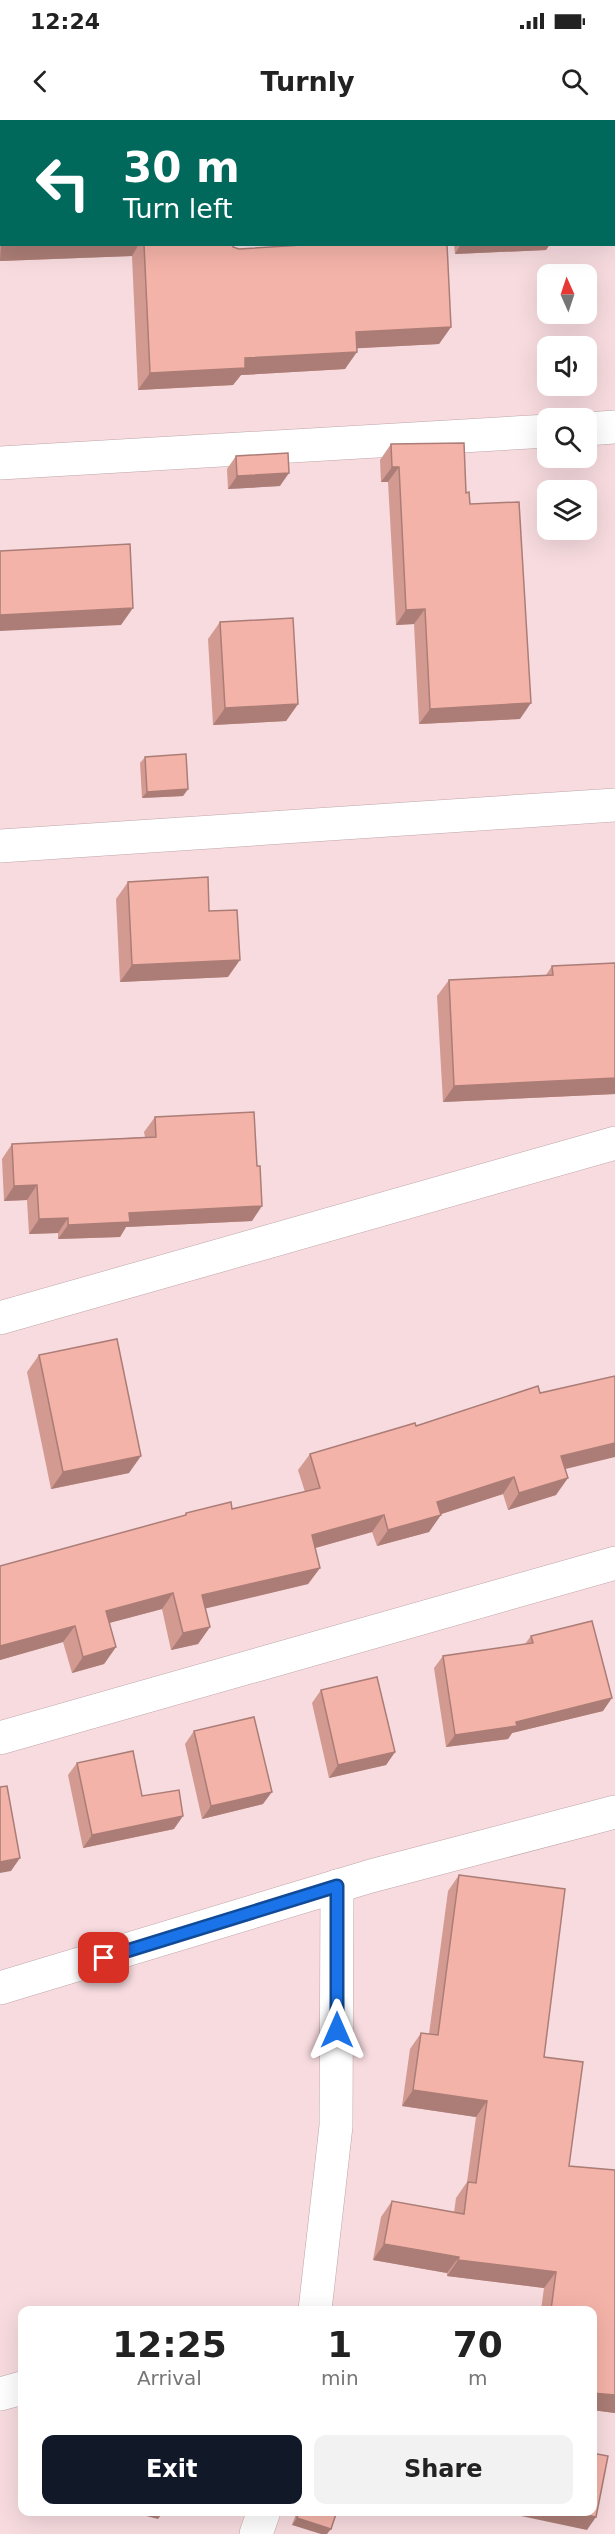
<!DOCTYPE html>
<html lang="en">
<head>
<meta charset="utf-8">
<style>
	:root { --surface:#fff; --page:#f2f2f2; --text:#222; --muted:#767676; --accent:#111827 }
	body { margin:0; font-family:"DejaVu Sans",sans-serif; background:var(--page); color:var(--text); height:100vh; display:flex; flex-direction:column; font-size:22px; white-space:nowrap }
	* { box-sizing:border-box; margin:0 }
	p { font-size:20px; color:var(--muted) }
	.icon { flex:none; width:33px; height:33px; fill:none; stroke:currentColor; stroke-width:2; stroke-linecap:round; stroke-linejoin:round }
	.map { position:relative; flex:1; overflow:hidden }
	.details { position:absolute; left:18px; top:2186px; width:579px; height:210px; display:flex; flex-direction:column; background:var(--surface); border-radius:12px; box-shadow:0 6px 24px #0002 }
	.details>* { flex:none }
	.top-card { position:absolute; left:0px; top:0px; width:615px; height:126px; box-shadow:0 6px 24px #0002; background:#00695c; color:#fff; overflow:hidden }
	.needle { width:39px; rotate:357deg }
	.fabs { position:absolute; left:537px; top:144px; display:grid; gap:12px }
	.fabs a { display:grid; place-items:center; width:60px; height:60px; border-radius:12px; background:var(--surface); box-shadow:0 6px 24px #0002; font-size:30px }
	.pin { position:absolute; display:grid; place-items:center; width:51px; height:51px; color:#fff; margin:-26px; border-radius:12px; box-shadow:0 3px 9px #0006 }
	.me { position:absolute; width:66px; margin:-33px; rotate:0deg; stroke-linejoin:round; filter:drop-shadow(0 0 4px #0008) }
	.turn { display:flex; align-items:center; gap:21px; height:126px; padding:0 24px; font-size:27px }
	.turn .icon { width:78px; height:78px; stroke-width:2.5 }
	.turn b { display:block; font-size:42px; line-height:51px }
	.eta { display:flex; justify-content:space-evenly; align-items:center; height:102px; text-align:center }
	.eta b { font-size:36px; font-weight:700; line-height:42px }
	.button { display:flex; gap:12px; margin-top:auto; padding:12px 24px }
	.button a { flex:1; height:69px; border-radius:12px; background:var(--accent); color:#fff; font-size:24px; font-weight:700; line-height:69px; text-align:center }
	.button a+a { background:var(--page); color:var(--text) }
	.status { display:flex; justify-content:space-between; align-items:center; height:42px; padding:0 30px; background:var(--surface); direction:ltr }
	.status svg { height:16px; fill:currentColor }
	header { display:flex; justify-content:space-between; align-items:center; height:78px; padding:0 24px; background:var(--surface); font-size:27px; font-weight:700 }
	.map>svg:first-child { display:block }
	.lines { fill:none; stroke-linecap:round; stroke-linejoin:round }
	.minor-casing { stroke:#bfa5a9; stroke-width:34 }
	.minor { stroke:#fff; stroke-width:33 }
	.wall { fill:#d29a91 }
	.shaded-wall { fill:#ab7d76 }
	.building { fill:#f4b3a9; stroke:#ab7d76; stroke-width:1.5 }
	.route-casing { stroke:#114b97; stroke-width:15 }
	.route { stroke:#1a73e8; stroke-width:10 }
</style>
</head>
<body>
<div class="status"><b>12:24</b><svg viewBox="0 0 49 12"><path d="M0 12V9h3v3zM5 12V6h3v6zM10 12V3h3v9zM15 12V0h3v12zM26 1h20v11H26zM47 4h2v5h-2z"/></svg></div>
<header><svg class="icon" aria-label="back" viewBox="0 0 24 24"><path d="M15 5l-7 7 7 7"/></svg>Turnly<svg class="icon" aria-label="search" viewBox="0 0 24 24"><circle cx="10" cy="10" r="6"/><path d="M15 15l6 6"/></svg></header>
<div class="map">
<svg width="615" height="2414" viewBox="0 0 615 2414">
	<rect width="100%" height="100%" fill="#f7dbdf"/>
	<g class="lines">
		<g class="minor-casing">
			<g id="minor">
				<polyline points="586,309 615,307"/>
				<polyline points="0,343 548,311"/>
				<polyline points="0,726 615,685"/>
				<polyline points="0,1198 615,1023"/>
				<polyline points="0,1618 615,1443"/>
				<polyline points="0,1868 371,1756 615,1692"/>
				<polyline points="315,2190 336,2006 337,1766"/>
				<polyline points="0,2274 22,2268"/>
				<polyline points="256,2414 264,2391"/>
			</g>
		</g>
		<use href="#minor" class="minor"/>
	</g>
	<g class="wall">
		<polygon points="549,0 615,0 614,2 549,2"/>
		<polygon points="0,10 2,124 233,124 233,127 451,207 439,224 357,228 345,249 241,255 233,265 138,270 132,136 0,141"/>
		<polygon points="454,124 550,124 546,130 455,134"/>
		<polygon points="391,324 466,373 470,384 520,599 419,604 414,504 396,505 388,362 381,362 380,340"/>
		<polygon points="236,336 280,366 228,369 227,349"/>
		<polygon points="220,502 298,584 286,601 213,605 208,519"/>
		<polygon points="145,637 188,669 183,676 142,678 140,643"/>
		<polygon points="128,762 209,791 228,857 120,862 116,779"/>
		<polygon points="615,843 615,974 443,982 437,876 449,860 546,855 552,846"/>
		<polygon points="155,997 252,1101 126,1107 120,1117 58,1119 58,1113 29,1114 27,1080 4,1081 2,1039 12,1024 145,1017 144,1012"/>
		<polygon points="39,1235 129,1353 51,1369 27,1252"/>
		<polygon points="416,1306 565,1349 556,1375 508,1390 503,1374 441,1394 429,1412 377,1426 372,1412 315,1428 320,1448 308,1464 205,1488 210,1507 198,1524 171,1530 162,1489 109,1503 116,1527 104,1544 72,1553 63,1522 0,1540 0,1446 184,1396 186,1393 232,1389 305,1372 298,1350 310,1334"/>
		<polygon points="531,1516 603,1591 512,1613 508,1619 446,1627 434,1548 443,1536 525,1524"/>
		<polygon points="321,1570 395,1632 386,1645 329,1658 312,1583"/>
		<polygon points="194,1611 263,1684 202,1699 185,1624"/>
		<polygon points="77,1643 142,1676 174,1709 83,1728 68,1655"/>
		<polygon points="459,1755 544,1937 569,2046 615,2050 615,2293 592,2290 592,2190 541,2190 544,2168 447,2156 447,2153 373,2140 381,2097 392,2081 454,2093 456,2078 467,2062 476,1997 402,1986 410,1929 421,1913 429,1914 448,1771"/>
		<polygon points="297,2391 337,2391 292,2405"/>
	</g>
	<g class="shaded-wall">
		<rect x="614" y="100" width="1" height="16"/>
		<polygon points="1,124 139,124 132,136 0,141"/>
		<polygon points="461,124 550,124 546,130 455,134"/>
		<polygon points="451,207 439,224 344,229 356,212"/>
		<polygon points="357,232 345,249 241,255 233,265 138,270 150,253 245,238"/>
		<polygon points="392,347 399,347 388,362 381,362"/>
		<polygon points="289,353 280,366 228,369 237,356"/>
		<polygon points="133,488 121,505 0,511 0,495"/>
		<polygon points="425,489 414,504 396,505 406,490"/>
		<polygon points="531,583 520,599 419,604 430,589"/>
		<polygon points="298,584 286,601 213,605 225,588"/>
		<polygon points="188,669 183,676 142,678 147,672"/>
		<polygon points="240,840 228,857 120,862 132,845"/>
		<polygon points="615,958 615,974 443,982 454,966"/>
		<polygon points="37,1065 27,1080 4,1081 14,1066"/>
		<polygon points="262,1086 252,1101 126,1107 120,1117 58,1119 68,1105 129,1093"/>
		<polygon points="68,1098 58,1113 29,1114 39,1099"/>
		<polygon points="615,1323 615,1337 549,1353 561,1336"/>
		<polygon points="141,1336 129,1353 51,1369 63,1352"/>
		<polygon points="514,1357 503,1374 426,1399 437,1382"/>
		<polygon points="568,1358 556,1375 508,1390 519,1373"/>
		<polygon points="384,1395 372,1412 301,1432 312,1415"/>
		<polygon points="441,1395 429,1412 377,1426 388,1410"/>
		<polygon points="320,1448 308,1464 191,1492 202,1475"/>
		<polygon points="173,1473 162,1489 94,1507 106,1491"/>
		<polygon points="75,1506 63,1522 0,1540 0,1526"/>
		<polygon points="210,1507 198,1524 171,1530 183,1513"/>
		<polygon points="116,1527 104,1544 72,1553 83,1537"/>
		<polygon points="612,1578 603,1591 512,1613 508,1619 446,1627 455,1615 516,1602"/>
		<polygon points="395,1632 386,1645 329,1658 338,1645"/>
		<polygon points="272,1672 263,1684 202,1699 211,1686"/>
		<polygon points="183,1696 174,1709 83,1728 92,1715"/>
		<polygon points="20,1738 11,1751 0,1753 0,1742"/>
		<polygon points="413,1970 487,1981 476,1997 402,1986"/>
		<polygon points="384,2124 459,2137 447,2153 373,2140"/>
		<polygon points="458,2140 556,2152 544,2168 447,2156"/>
		<polygon points="592,2273 615,2275 615,2293 592,2290"/>
		<polygon points="127,2391 164,2391 158,2399"/>
		<polygon points="498,2391 566,2391 596,2397 587,2410"/>
		<polygon points="297,2398 331,2409 327,2414 321,2414 292,2405"/>
	</g>
	<g class="building">
		<polygon points="562,0 615,0 615,100 614,100 614,2 562,2"/>
		<polygon points="0,10 2,10 2,124 1,124"/>
		<polygon points="144,124 233,124 233,127 239,129 318,124 447,124 451,207 356,212 357,232 245,238 245,248 150,253"/>
		<polygon points="464,323 466,373 469,372 470,384 519,382 531,583 430,589 425,489 406,490 399,347 392,347 391,324"/>
		<polygon points="288,333 289,353 237,356 236,336"/>
		<polygon points="130,424 133,488 0,495 0,431"/>
		<polygon points="293,498 298,584 225,588 220,502"/>
		<polygon points="186,634 188,669 147,672 145,637"/>
		<polygon points="208,757 209,791 237,790 240,840 132,845 128,762"/>
		<polygon points="615,843 615,958 454,966 449,860 553,855 552,846"/>
		<polygon points="254,992 257,1046 260,1046 262,1086 129,1093 130,1102 68,1105 68,1098 39,1099 37,1065 14,1066 12,1024 156,1017 155,997"/>
		<polygon points="117,1219 141,1336 63,1352 39,1235"/>
		<polygon points="615,1256 615,1323 561,1336 568,1358 519,1373 514,1357 437,1382 441,1395 388,1410 384,1395 312,1415 320,1448 202,1475 210,1507 183,1513 173,1473 106,1491 116,1527 83,1537 75,1506 0,1526 0,1446 186,1395 186,1393 231,1382 232,1389 320,1368 310,1334 415,1303 416,1306 538,1266 540,1273"/>
		<polygon points="592,1501 612,1578 516,1602 517,1606 455,1615 443,1536 533,1523 531,1516"/>
		<polygon points="377,1557 395,1632 338,1645 321,1570"/>
		<polygon points="254,1597 272,1672 211,1686 194,1611"/>
		<polygon points="133,1631 142,1676 179,1670 183,1696 92,1715 77,1643"/>
		<polygon points="7,1666 20,1738 0,1742 0,1667"/>
		<polygon points="459,1755 565,1769 544,1937 583,1942 569,2046 615,2050 615,2275 592,2273 592,2190 551,2190 556,2152 458,2140 459,2137 384,2124 392,2081 464,2094 468,2062 476,2063 487,1981 413,1970 421,1913 438,1915"/>
		<polygon points="592,2333 608,2336 596,2397 566,2391 592,2391"/>
		<polygon points="299,2391 337,2391 331,2409 297,2398"/>
	</g>
	<g class="lines">
		<g class="route-casing">
			<polyline id="route" points="104,1838 337,1766 337,1910"/>
		</g>
		<use href="#route" class="route"/>
	</g>
</svg>
<div class="fabs">
<a><svg class="needle" viewBox="-14 -14 28 28"><path d="M0-13l5 13h-10z" fill="#e53935"/><path d="M0 13l5-13h-10z" fill="#767676"/></svg></a>
<a><svg class="icon" aria-label="sound" viewBox="0 0 24 24"><path d="M4 9h4l5-4v14l-5-4H4zM17 9q2 3 0 6"/></svg></a>
<a><svg class="icon" aria-label="search" viewBox="0 0 24 24"><circle cx="10" cy="10" r="6"/><path d="M15 15l6 6"/></svg></a>
<a><svg class="icon" aria-label="layers" viewBox="0 0 24 24"><path d="M12 4l9 5-9 5-9-5zM3 14l9 5 9-5"/></svg></a>
</div>
<div class="pin" style="left:104px;top:1838px;background:#d93025"><svg class="icon" aria-label="arrive" viewBox="0 0 24 24"><path d="M6 21V4h12l-3 4 3 4H6"/></svg></div>
<svg class="me" style="left:337px;top:1910px" viewBox="-20 -20 40 40"><path d="M0-17L14 15 0 8-14 15z" fill="#1a73e8" stroke="#fff" stroke-width="4"/></svg>
<div class="top-card">
<div class="turn"><svg class="icon" aria-label="left" viewBox="0 0 24 24"><path d="M17 20v-9H6M10 6l-5 5 5 5"/></svg><div><b>30 m</b>Turn left</div></div>
</div>
<section class="details">
<div class="eta">
<div><b>12:25</b><p>Arrival</p></div>
<div><b>1</b><p>min</p></div>
<div><b>70</b><p>m</p></div>
</div>
<div class="button"><a>Exit</a><a>Share</a></div>
</section>
</div>
</body>
</html>
